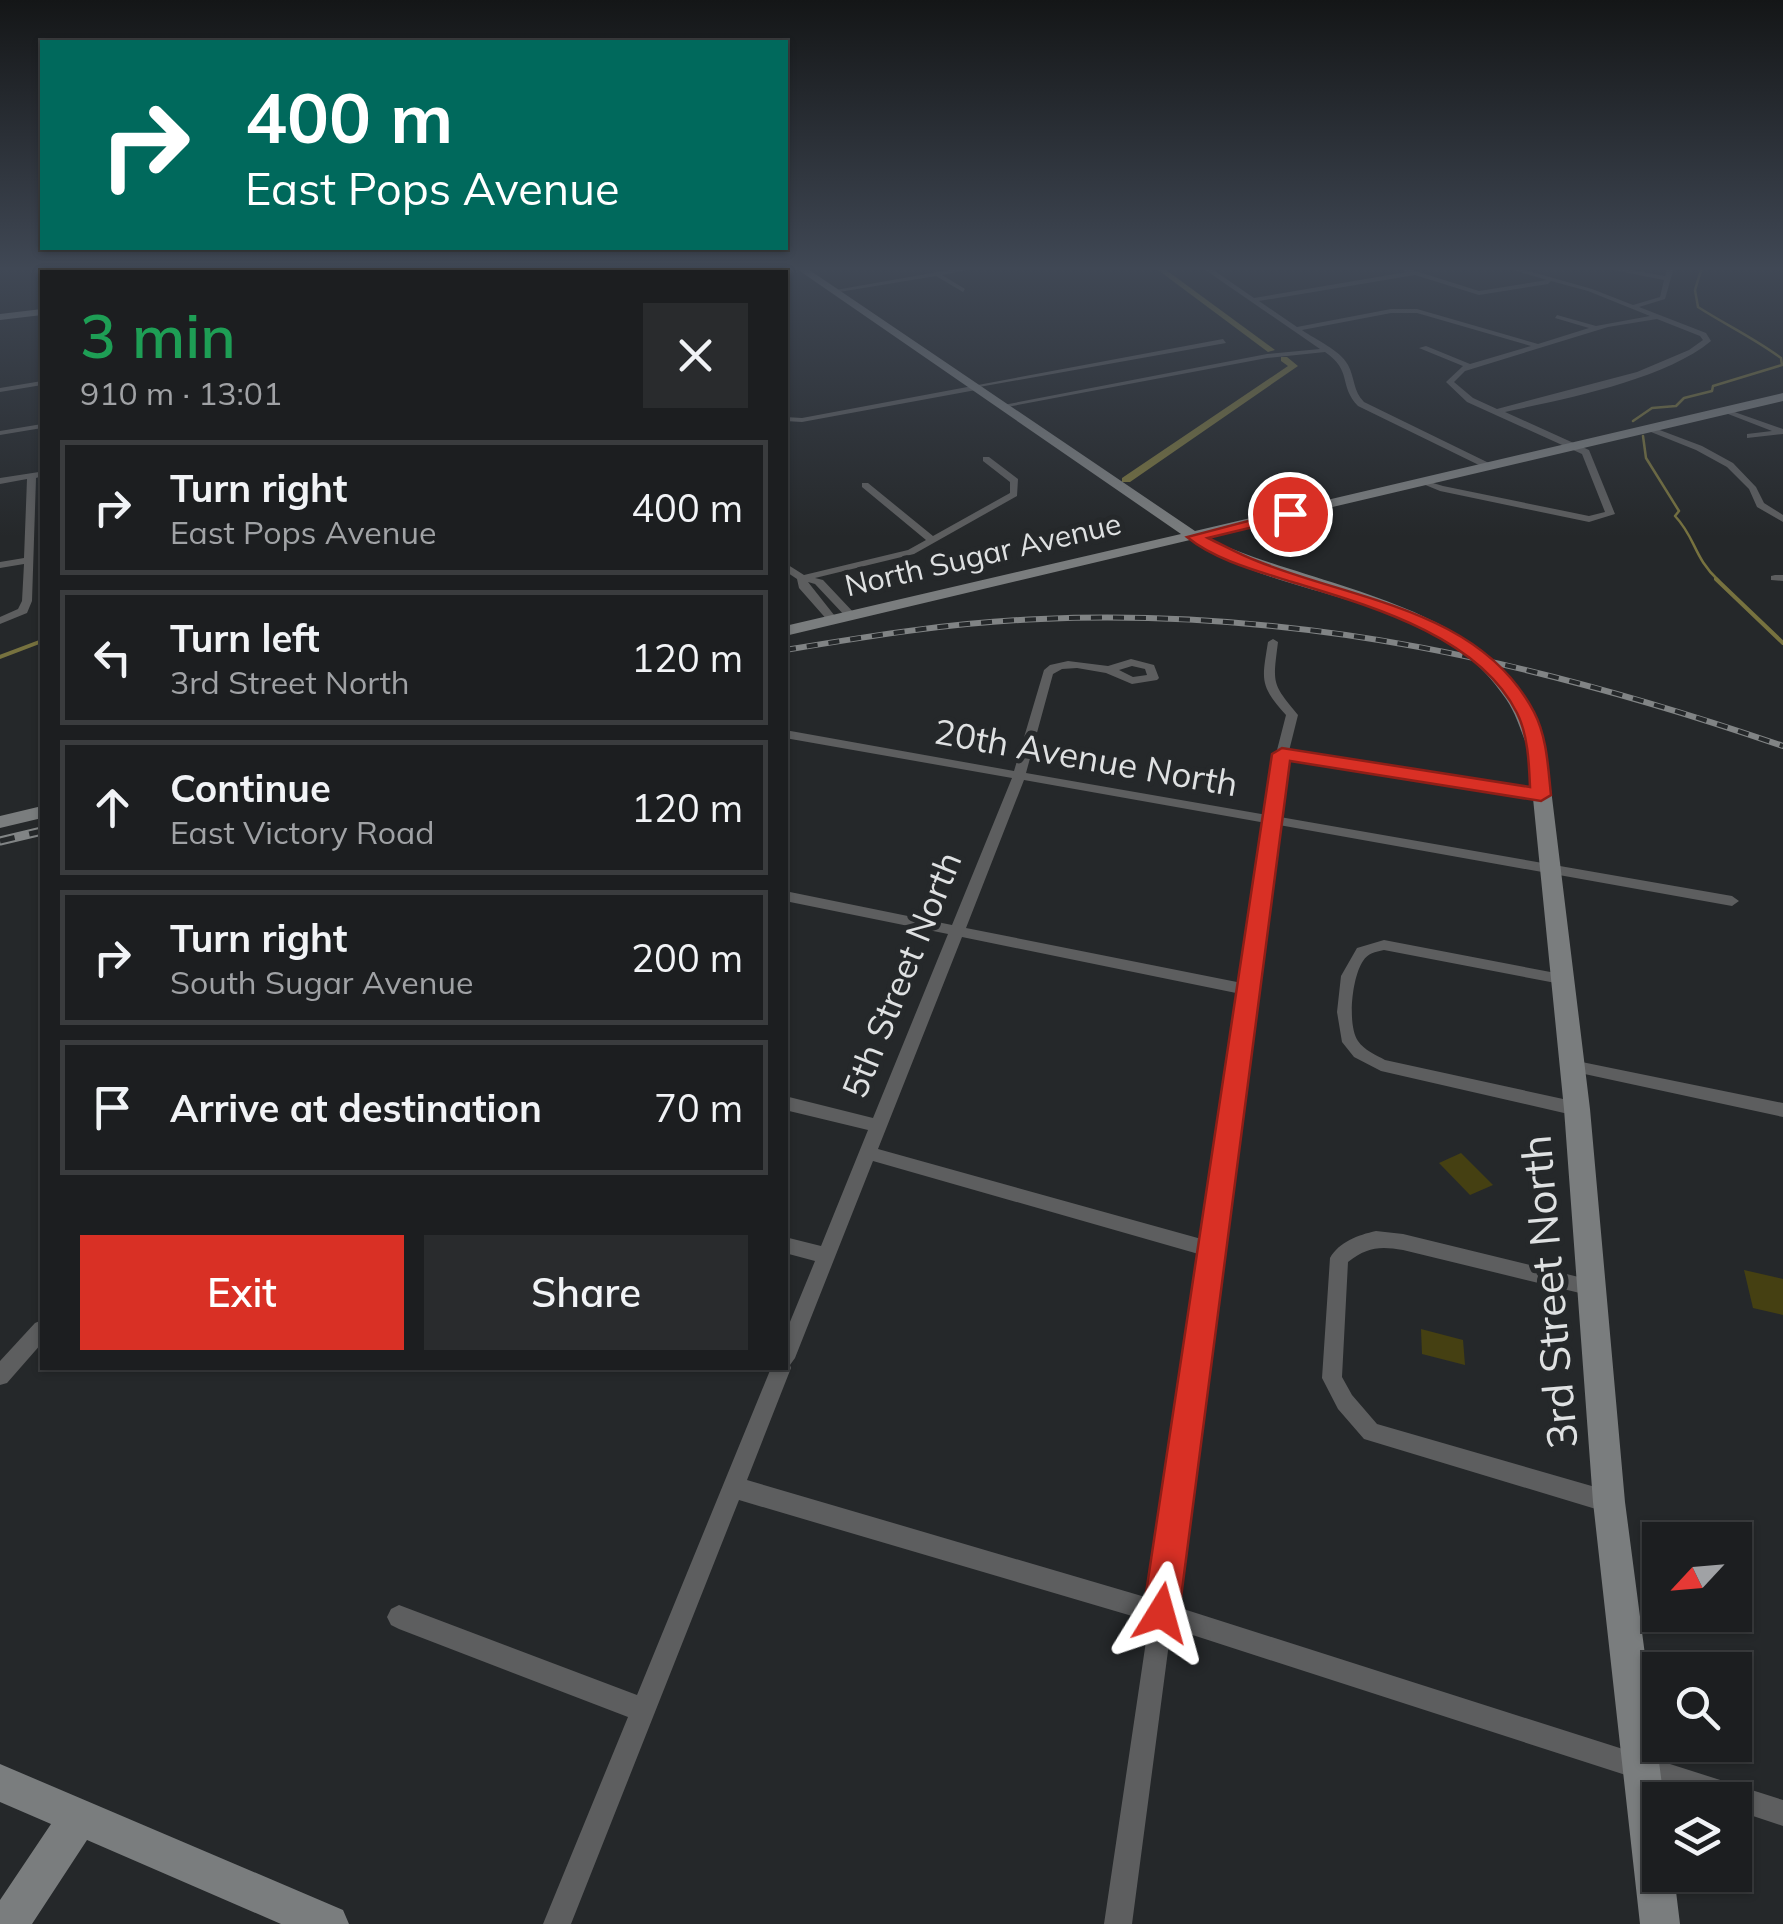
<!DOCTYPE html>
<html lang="en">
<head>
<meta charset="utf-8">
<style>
	:root { --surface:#1c1e20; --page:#292b2d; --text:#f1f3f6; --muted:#a0a2a5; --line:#3a3c3e; --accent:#d93025 }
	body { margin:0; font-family:Mulish,sans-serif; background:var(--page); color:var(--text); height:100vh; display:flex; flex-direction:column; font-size:38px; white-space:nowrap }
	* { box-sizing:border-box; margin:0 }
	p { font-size:32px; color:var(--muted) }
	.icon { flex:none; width:55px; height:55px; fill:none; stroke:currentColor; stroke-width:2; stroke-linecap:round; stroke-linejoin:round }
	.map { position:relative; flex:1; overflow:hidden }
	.sheet { position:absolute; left:40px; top:270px; width:748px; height:1100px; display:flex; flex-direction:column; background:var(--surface); border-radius:0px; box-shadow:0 2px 8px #0004,0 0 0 2px var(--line) }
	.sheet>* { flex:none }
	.hud { position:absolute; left:40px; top:40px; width:748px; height:210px; border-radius:0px; box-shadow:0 2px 8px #0004,0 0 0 2px var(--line); background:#00695c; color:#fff; overflow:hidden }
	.needle { width:65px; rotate:244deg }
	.fabs { position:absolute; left:1642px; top:1522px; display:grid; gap:20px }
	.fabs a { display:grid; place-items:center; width:110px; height:110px; border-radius:0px; background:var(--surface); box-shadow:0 2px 8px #0004,0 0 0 2px var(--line); font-size:50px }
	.pin { position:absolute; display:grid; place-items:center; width:85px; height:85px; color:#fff; margin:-42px; border:5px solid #fff; border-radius:50%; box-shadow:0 2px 10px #0007 }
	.me { position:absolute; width:110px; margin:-55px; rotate:8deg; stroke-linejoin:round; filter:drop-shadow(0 0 8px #0008) }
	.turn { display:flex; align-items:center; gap:35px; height:210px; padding:0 40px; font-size:45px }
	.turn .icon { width:130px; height:130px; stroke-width:2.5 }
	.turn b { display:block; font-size:70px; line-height:85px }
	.round { display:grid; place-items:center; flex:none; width:105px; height:105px; border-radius:0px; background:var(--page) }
	.headline { display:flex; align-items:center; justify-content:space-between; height:170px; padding:0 40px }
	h1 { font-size:60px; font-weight:600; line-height:75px; color:#1e9e55 }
	.cta { display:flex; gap:20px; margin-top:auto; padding:20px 40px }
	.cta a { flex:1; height:115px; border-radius:0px; background:var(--accent); color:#fff; font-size:40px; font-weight:600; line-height:115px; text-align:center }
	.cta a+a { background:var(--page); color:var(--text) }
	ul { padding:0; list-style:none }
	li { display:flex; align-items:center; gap:30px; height:135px; margin:0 20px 15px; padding:0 20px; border:5px solid var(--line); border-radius:0px }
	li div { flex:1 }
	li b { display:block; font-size:38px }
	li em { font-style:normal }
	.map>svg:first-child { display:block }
	.green { fill:#454012 }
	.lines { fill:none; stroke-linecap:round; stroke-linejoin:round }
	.stream-far1 { stroke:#77723f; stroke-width:2.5 }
	.stream { stroke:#77723f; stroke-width:4 }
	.canal { fill:#77723f; fill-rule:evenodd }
	.street { fill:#5d5e5f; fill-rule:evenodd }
	.secondary { fill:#7a7d7e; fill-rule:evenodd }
	.rail-far1-casing { stroke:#818485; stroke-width:6 }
	.rail-casing { stroke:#818485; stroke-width:9 }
	.rail-far1 { stroke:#25282a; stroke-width:4; stroke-dasharray:11; stroke-linecap:butt }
	.rail { stroke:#25282a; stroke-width:5; stroke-dasharray:15; stroke-linecap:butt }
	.route { fill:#d93025; stroke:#8d1f18; stroke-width:2.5 }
	.labels { text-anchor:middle; stroke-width:10; stroke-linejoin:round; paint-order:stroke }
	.far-street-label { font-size:30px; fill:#dfe1e2; stroke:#25282a }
	.street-label { font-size:35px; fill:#dfe1e2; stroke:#25282a }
	.near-street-label { font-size:42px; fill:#dfe1e2; stroke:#25282a }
</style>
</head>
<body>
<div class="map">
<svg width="1783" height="1924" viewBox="0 0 1783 1924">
	<rect width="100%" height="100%" fill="#25282a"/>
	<g class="green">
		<polygon points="1461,1153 1493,1185 1470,1195 1439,1163"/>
		<polygon points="1744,1270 1783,1279 1783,1315 1753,1308"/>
		<polygon points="1421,1329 1463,1340 1465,1365 1422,1354"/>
	</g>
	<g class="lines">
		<g class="stream-far1">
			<polyline points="184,272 187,267"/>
			<path d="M1633,421L1652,408L1676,406L1684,398L1712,391L1713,386L1782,365L1781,358C1754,338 1726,325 1698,307L1695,290L1702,267"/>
			<path d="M1643,436L1646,458L1679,511L1675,516C1696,538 1693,557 1719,581"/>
		</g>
		<g class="stream">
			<polyline points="1716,579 1783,643"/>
			<polyline points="0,657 42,641"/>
		</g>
		<g class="canal">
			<polygon points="1154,267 1162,267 1275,350 1268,352"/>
			<polygon points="1281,357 1287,357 1298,366 1130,482 1122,482 1122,478 1288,366 1281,361"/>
		</g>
		<g class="street">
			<polygon points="966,267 983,267 942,275 965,289 963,292 936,276 833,293 830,291"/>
			<path d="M1201,267H1209L1254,298L1407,272L1403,270L1406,268L1479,291L1547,280L1502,267H1514L1592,289L1633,305L1660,297L1664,280L1598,267H1614L1665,276L1668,267H1674L1665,299L1639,307L1706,333L1711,341C1664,380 1564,399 1505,412L1589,450L1615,514L1589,522L1440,491L1423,484V480L1443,486L1589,516L1605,512L1582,454L1467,402L1446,382L1463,366L1419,348L1426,346L1470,364L1531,346L1417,313H1391L1302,330C1316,340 1340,350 1348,365C1355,378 1353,391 1364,402L1491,464V468H1485L1358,406C1338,385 1353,371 1325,352L1267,358L1002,408L998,406L1267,354L1320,349ZM1415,275L1479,295L1548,284L1551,281L1588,291L1650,316L1596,326L1557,315L1555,318L1589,328L1538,344L1417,309H1391L1297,327L1259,301ZM1657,319L1700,336L1703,340L1689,350L1637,372L1497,409L1473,398L1454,382L1465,371L1608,327Z"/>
			<polygon points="1223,339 1226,343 979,387 976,390 802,422 785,421 785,417 802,418"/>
			<polygon points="42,381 42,385 0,392 0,388"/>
			<polygon points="1723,408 1783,429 1783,434 1747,438 1747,434 1772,431 1723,412"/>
			<polygon points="42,424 42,428 0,435 0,431"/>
			<polygon points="1649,426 1702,446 1733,463 1756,487 1764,503 1783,515 1783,522 1757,507 1749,489 1727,467 1696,450 1646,430 1646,426"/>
			<polygon points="983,457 989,457 1018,479 1017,496 914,554 815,578 823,580 855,614 855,618 847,618 815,584 808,582 838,620 829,622 799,588 797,579 785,571 785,563 804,575 908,550 926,540 862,487 862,483 868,483 933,536 1010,493 1010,482 983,461"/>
			<polygon points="39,472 42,476 36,478 32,601 27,613 0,624 0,617 18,609 22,601 24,564 0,568 0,562 24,558 27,479 0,484 0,478"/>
			<polygon points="1775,575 1783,575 1783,581 1771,580 1771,576"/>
			<path d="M1273,639L1278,642C1273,683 1271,683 1298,715L1289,751L1541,791L1547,795L1541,799L1288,759L1280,817L1732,896L1739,901L1732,906L1279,825L1174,1606L1783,1800V1826L1735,1810V1800H1703L1171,1628L1132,1924H1104L1149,1621L739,1500L571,1924H543L628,1717L399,1629L391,1625L387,1617L391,1609L399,1605L637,1695L771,1368H785V1334L815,1261L785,1253V1237L821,1246L868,1130L785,1110V1096L873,1118L948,934L785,901V891L952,925L1012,778L785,738V730L1014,771L1044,670L1050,665L1068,661L1108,666L1131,659L1154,665L1159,678L1157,680L1132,684L1106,673L1077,668L1062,669L1053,674L1026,773L1267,815L1276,754L1286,715C1259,685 1262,680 1268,642ZM1132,666L1145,669L1147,675L1133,677L1119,670ZM1024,780L1266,823L1242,983L966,928ZM962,937L1241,994L1205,1240L878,1149ZM873,1161L1202,1255L1152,1599L747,1480L791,1368L790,1365L795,1358Z"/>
			<path d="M1384,940L1561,974L1569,979L1561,984L1384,950C1375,952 1368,953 1363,961C1352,977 1347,1025 1358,1041C1364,1050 1376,1055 1385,1060L1577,1102L1583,1104L1585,1109L1583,1114L1577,1116L1381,1071L1354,1057L1342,1042L1337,1012L1341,976L1357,948Z"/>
			<polygon points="1572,1060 1783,1103 1783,1117 1566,1070 1564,1066 1566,1062"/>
			<path d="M1376,1231L1403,1234L1595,1281L1598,1287L1595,1293L1588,1295L1403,1250C1380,1246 1367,1247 1348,1262L1342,1377L1352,1395L1377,1424L1609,1491L1617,1494L1620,1502L1617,1510L1609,1513L1364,1439L1338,1409L1322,1378L1330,1258C1339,1242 1358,1235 1376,1231Z"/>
			<polygon points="42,1320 42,1343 7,1383 0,1385 0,1361 35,1323"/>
		</g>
		<g class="secondary">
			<polygon points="369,267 399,267 350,272"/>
			<path d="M794,267H805L1195,531L1783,393V401L1205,537C1303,585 1463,598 1524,698C1533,713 1539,732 1546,748L1590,1109L1625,1502L1664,1800H1660V1875H1674L1680,1924H1640L1593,1502L1564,1109L1528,748C1521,732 1516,713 1506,699C1436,592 1288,604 1190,540L785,636V626L1181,534Z"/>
			<polygon points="42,309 42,315 0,320 0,314"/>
			<polygon points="42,806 42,818 0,828 0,816"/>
			<polygon points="0,1764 343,1910 349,1924 281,1924 87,1840 32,1924 0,1924 0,1900 51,1824 0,1802"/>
		</g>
		<g class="rail-far1-casing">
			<path id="rail-far1" d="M785,650C870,636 955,622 1041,619C1302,608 1538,662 1783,746"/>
		</g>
		<g class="rail-casing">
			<polyline id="rail" points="0,841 42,831"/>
		</g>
		<use href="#rail-far1" class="rail-far1"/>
		<use href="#rail" class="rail"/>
	</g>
	<linearGradient id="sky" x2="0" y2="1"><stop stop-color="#141617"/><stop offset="0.5" stop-color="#404855"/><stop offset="1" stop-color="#404855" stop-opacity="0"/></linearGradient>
	<rect width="1783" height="537" fill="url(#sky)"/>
	<path class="route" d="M1290,510L1297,514L1295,517L1208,538C1225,546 1240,555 1257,561C1353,600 1480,609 1534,712C1547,737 1548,767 1551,795L1541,801L1290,761L1179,1613L1173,1626L1161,1631L1149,1626L1143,1613L1272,754L1282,748L1530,787C1529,763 1528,735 1517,713C1478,635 1367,605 1292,582C1257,571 1215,560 1187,537Z"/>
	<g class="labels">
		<g class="far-street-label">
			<text transform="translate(983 555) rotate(-13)" y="10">North Sugar Avenue</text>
		</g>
		<g class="street-label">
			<text transform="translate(1086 758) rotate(10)" y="12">20th Avenue North</text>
			<text transform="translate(902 975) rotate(-68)" y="12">5th Street North</text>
		</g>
		<g class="near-street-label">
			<text transform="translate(1549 1292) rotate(-95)" y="15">3rd Street North</text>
		</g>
	</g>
</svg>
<div class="fabs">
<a><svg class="needle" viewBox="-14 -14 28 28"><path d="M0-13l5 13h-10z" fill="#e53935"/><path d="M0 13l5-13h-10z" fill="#a0a2a5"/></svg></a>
<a><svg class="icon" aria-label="search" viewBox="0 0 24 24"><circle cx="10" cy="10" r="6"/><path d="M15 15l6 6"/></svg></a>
<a><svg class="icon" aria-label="layers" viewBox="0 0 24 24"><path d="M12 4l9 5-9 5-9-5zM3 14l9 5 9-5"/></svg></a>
</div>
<div class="pin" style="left:1290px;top:514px;background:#d93025"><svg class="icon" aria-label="arrive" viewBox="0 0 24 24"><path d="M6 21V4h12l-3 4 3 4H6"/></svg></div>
<svg class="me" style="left:1161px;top:1613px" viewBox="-20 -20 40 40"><path d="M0-17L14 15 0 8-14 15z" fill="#d93025" stroke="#fff" stroke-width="4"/></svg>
<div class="hud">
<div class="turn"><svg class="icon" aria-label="right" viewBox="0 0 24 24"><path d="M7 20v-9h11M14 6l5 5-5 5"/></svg><div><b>400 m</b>East Pops Avenue</div></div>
</div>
<section class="sheet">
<div class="headline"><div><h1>3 min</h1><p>910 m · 13:01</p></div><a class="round"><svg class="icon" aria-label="close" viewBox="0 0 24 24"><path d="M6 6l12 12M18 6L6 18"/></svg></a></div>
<ul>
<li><svg class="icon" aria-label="right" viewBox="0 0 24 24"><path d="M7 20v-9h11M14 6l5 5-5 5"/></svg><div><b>Turn right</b><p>East Pops Avenue</p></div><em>400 m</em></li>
<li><svg class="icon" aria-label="left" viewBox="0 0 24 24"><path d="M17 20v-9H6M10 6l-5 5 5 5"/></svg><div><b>Turn left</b><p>3rd Street North</p></div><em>120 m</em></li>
<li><svg class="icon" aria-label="ahead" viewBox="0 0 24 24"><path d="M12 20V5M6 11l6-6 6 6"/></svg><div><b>Continue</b><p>East Victory Road</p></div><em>120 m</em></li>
<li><svg class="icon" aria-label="right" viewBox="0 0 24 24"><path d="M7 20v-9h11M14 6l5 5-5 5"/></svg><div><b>Turn right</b><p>South Sugar Avenue</p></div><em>200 m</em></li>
<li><svg class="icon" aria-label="arrive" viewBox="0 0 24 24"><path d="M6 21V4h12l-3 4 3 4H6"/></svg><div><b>Arrive at destination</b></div><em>70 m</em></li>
</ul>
<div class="cta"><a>Exit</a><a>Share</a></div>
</section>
</div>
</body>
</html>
